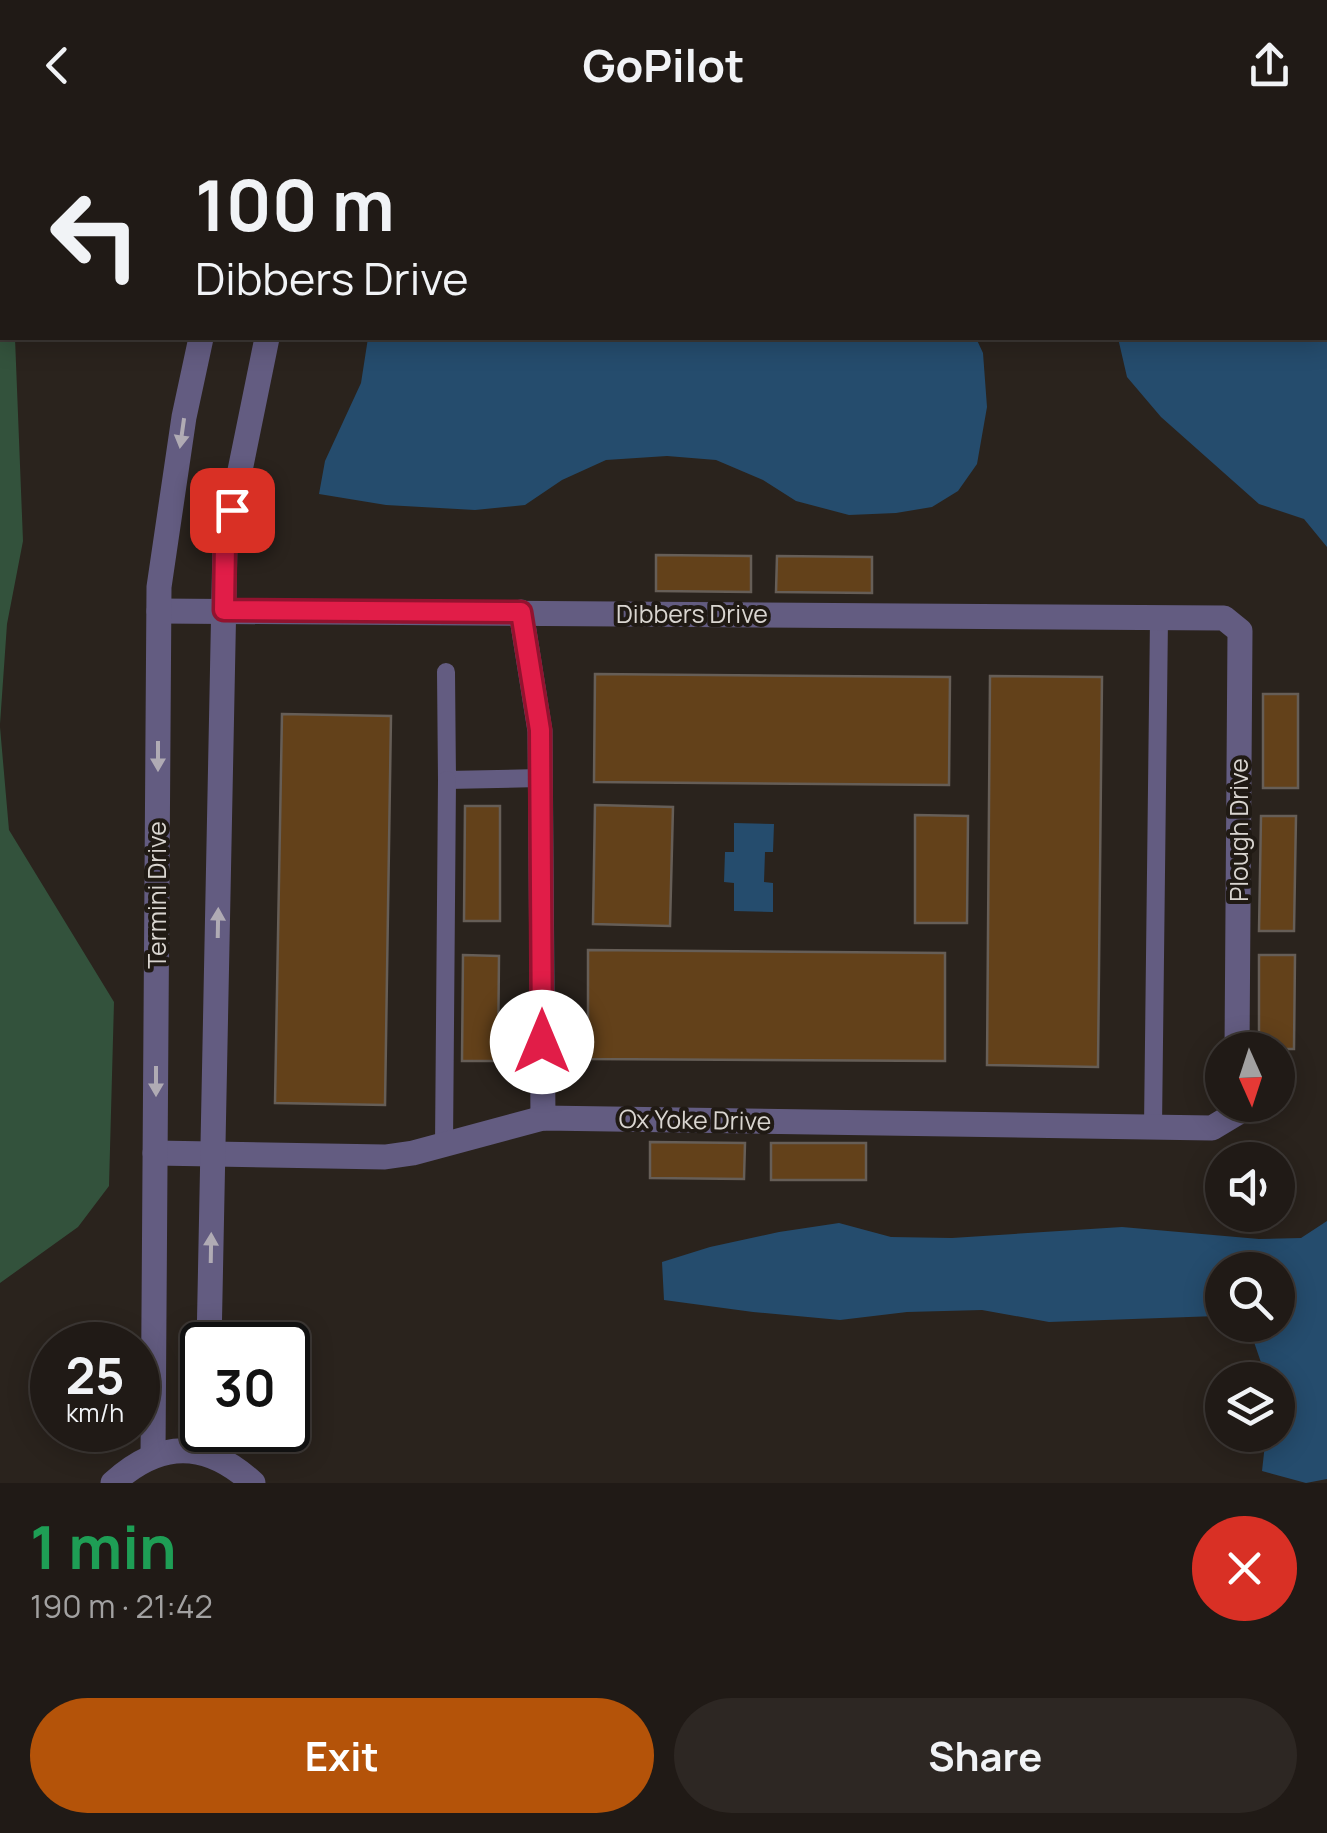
<!DOCTYPE html>
<html lang="en">
<head>
<meta charset="utf-8">
<style>
	:root { --surface:#201a16; --page:#2d2723; --text:#f1f3f6; --muted:#a2a1a1; --line:#3d3835; --accent:#b45309 }
	body { margin:0; font-family:Manrope,sans-serif; background:var(--page); color:var(--text); height:100vh; display:flex; flex-direction:column; font-size:38px; white-space:nowrap }
	* { box-sizing:border-box; margin:0 }
	p { font-size:32px; color:var(--muted) }
	.icon { flex:none; width:55px; height:55px; fill:none; stroke:currentColor; stroke-width:2; stroke-linecap:round; stroke-linejoin:round }
	.map { position:relative; height:1353px; overflow:hidden }
	.drawer { display:flex; flex-direction:column; background:var(--surface); flex:1 }
	.drawer>* { flex:none }
	.guide { position:absolute; left:0px; top:0px; width:1328px; height:210px; box-shadow:0 5px 25px #0003,0 0 0 2px var(--line); background:#201a16; color:var(--text); overflow:hidden }
	.needle { width:65px; rotate:177deg }
	.fabs { position:absolute; left:1205px; top:902px; display:grid; gap:20px }
	.fabs a { display:grid; place-items:center; width:90px; height:90px; border-radius:50%; background:var(--surface); box-shadow:0 5px 25px #0003,0 0 0 2px var(--line); font-size:50px }
	.speed { position:absolute; left:30px; top:1192px; display:flex; gap:20px; font-size:50px; font-weight:700; text-align:center }
	.speed>* { display:grid; place-content:center; width:130px; height:130px; border-radius:50%; background:var(--surface); box-shadow:0 5px 25px #0003,0 0 0 2px var(--line); line-height:1 }
	.speed small { font-size:25px; font-weight:400 }
	.speed .limit { border:5px solid #111; border-radius:15px; background:#fff; color:#111 }
	.pin { position:absolute; display:grid; place-items:center; width:85px; height:85px; color:#fff; margin:-42px; border-radius:20px; box-shadow:0 5px 15px #0006 }
	.me { position:absolute; width:110px; margin:-55px; rotate:0deg; stroke-linejoin:round; filter:drop-shadow(0 0 8px #0008) }
	.turn { display:flex; align-items:center; gap:35px; height:210px; padding:0 30px; font-size:45px }
	.turn .icon { width:130px; height:130px; stroke-width:2.5 }
	.turn b { display:block; font-size:70px; line-height:85px }
	.round { display:grid; place-items:center; flex:none; width:105px; height:105px; border-radius:52px; background:var(--page) }
	.headline { display:flex; align-items:center; justify-content:space-between; height:170px; padding:0 30px }
	h1 { font-size:60px; font-weight:700; line-height:75px; color:#1e9e55 }
	.button { display:flex; gap:20px; margin-top:auto; padding:20px 30px }
	.button a { flex:1; height:115px; border-radius:60px; background:var(--accent); color:#fff; font-size:40px; font-weight:700; line-height:115px; text-align:center }
	.button a+a { background:var(--page); color:var(--text) }
	header { display:flex; justify-content:space-between; align-items:center; height:130px; padding:0 30px; background:var(--surface); font-size:45px; font-weight:700 }
	.map>svg:first-child { display:block }
	.green { fill:#33523c }
	.water { fill:#254c6d }
	.building { fill:#63411a; stroke:#665e57; stroke-width:2.5 }
	.lines { fill:none; stroke-linecap:round; stroke-linejoin:round }
	.lane { stroke:#635c81; stroke-width:18 }
	.street { stroke:#635c81; stroke-width:25 }
	.oneway { fill:#b0abb4 }
	.route-casing { stroke:#92132f; stroke-width:25 }
	.route { stroke:#e11d48; stroke-width:18 }
	.labels { text-anchor:middle; stroke-width:8; stroke-linejoin:round; paint-order:stroke }
	.street-label { font-size:25px; fill:#d9d5d0; stroke:#201a14 }
</style>
</head>
<body>
<header><svg class="icon" aria-label="back" viewBox="0 0 24 24"><path d="M15 5l-7 7 7 7"/></svg>GoPilot<svg class="icon" aria-label="share" viewBox="0 0 24 24"><path d="M12 15V3M7 8l5-5 5 5M5 13v7h14v-7"/></svg></header>
<div class="map">
<svg width="1327" height="1353" viewBox="0 0 1327 1353">
	<rect width="100%" height="100%" fill="#2a231d"/>
	<g class="green">
		<polygon points="0,159 2,165 2,208 15,208 23,411 7,494 0,594"/>
		<polygon points="0,597 9,700 114,872 109,1056 78,1097 0,1153"/>
	</g>
	<g class="water">
		<polygon points="1325,110 1327,113 1327,417 1304,389 1259,374 1161,287 1127,247 1118,208 1325,208"/>
		<polygon points="368,208 976,208 983,223 987,277 977,334 958,361 932,377 896,383 849,385 796,371 763,350 716,330 667,326 606,330 562,350 525,375 475,380 386,375 319,364 325,331 361,253"/>
		<polygon points="734,693 774,694 773,722 765,722 764,752 773,753 773,782 734,781 734,753 724,752 725,722 734,722"/>
		<polygon points="1327,1091 1327,1349 1306,1353 1262,1341 1266,1305 1278,1305 1278,1250 1267,1250 1254,1212 1230,1195 1278,1195 1278,1140 1222,1140 1222,1189 1217,1186 1049,1192 982,1180 907,1182 840,1190 753,1182 664,1170 662,1132 710,1117 779,1102 839,1093 891,1107 952,1108 1122,1097 1259,1109 1301,1108"/>
	</g>
	<g class="building">
		<polygon points="656,425 751,426 751,462 656,461"/>
		<polygon points="777,426 872,427 872,463 776,462"/>
		<polygon points="595,544 950,547 949,655 594,652"/>
		<polygon points="990,546 1102,547 1098,937 987,935"/>
		<rect x="1263" y="564" width="35" height="94"/>
		<polygon points="282,584 391,586 385,975 275,973"/>
		<polygon points="595,675 673,677 670,796 593,794"/>
		<polygon points="465,676 500,676 500,791 464,791"/>
		<polygon points="915,685 968,686 967,793 915,793"/>
		<polygon points="1261,686 1296,686 1294,801 1259,801"/>
		<polygon points="588,820 945,823 945,931 588,929"/>
		<polygon points="463,825 499,826 498,931 462,931"/>
		<polygon points="1259,825 1295,825 1294,919 1259,919"/>
		<polygon points="650,1012 745,1013 744,1049 650,1048"/>
		<rect x="771" y="1013" width="95" height="37"/>
	</g>
	<g class="lines">
		<g class="lane">
			<polyline points="446,542 447,650 540,648"/>
			<polyline points="1153,997 1159,488"/>
			<polyline points="444,1015 447,650"/>
		</g>
		<g class="street">
			<polyline points="284,0 284,2"/>
			<polyline points="231,2 231,0"/>
			<polyline points="159,481 1224,488 1240,501 1237,920"/>
			<polyline points="521,482 540,601 543,988"/>
			<polyline points="155,1023 385,1027 413,1023 543,988 1212,998 1237,983 1237,975"/>
			<polyline points="209,1215 225,414 267,208"/>
			<polyline points="153,1326 159,457 184,287 201,208"/>
			<path d="M113,1353C160,1310 206,1310 253,1353"/>
		</g>
	</g>
	<defs><path id="oneway-solid" d="M-6-.8H1V-3.2L6.5 0L1 3.2V.8H-6Z" transform="scale(2.5)"/></defs>
	<g class="oneway">
		<use href="#oneway-solid" transform="translate(182 303) rotate(98)"/>
		<use href="#oneway-solid" transform="translate(158 626) rotate(90)"/>
		<use href="#oneway-solid" transform="translate(218 793) rotate(-89)"/>
		<use href="#oneway-solid" transform="translate(156 951) rotate(90)"/>
		<use href="#oneway-solid" transform="translate(211 1118) rotate(-89)"/>
	</g>
	<g class="lines">
		<g class="route-casing">
			<polyline id="route" points="232,380 225,414 224,480 521,482 540,600 542,912"/>
		</g>
		<use href="#route" class="route"/>
	</g>
	<g class="labels">
		<g class="street-label">
			<text x="692" y="493">Dibbers Drive</text>
			<text transform="translate(1239 700) rotate(-90)" y="9">Plough Drive</text>
			<text transform="translate(157 765) rotate(-90)" y="9">Termini Drive</text>
			<text transform="translate(695 990) rotate(1)" y="9">Ox Yoke Drive</text>
		</g>
	</g>
</svg>
<div class="fabs">
<a><svg class="needle" viewBox="-14 -14 28 28"><path d="M0-13l5 13h-10z" fill="#e53935"/><path d="M0 13l5-13h-10z" fill="#a2a1a1"/></svg></a>
<a><svg class="icon" aria-label="sound" viewBox="0 0 24 24"><path d="M4 9h4l5-4v14l-5-4H4zM17 9q2 3 0 6"/></svg></a>
<a><svg class="icon" aria-label="search" viewBox="0 0 24 24"><circle cx="10" cy="10" r="6"/><path d="M15 15l6 6"/></svg></a>
<a><svg class="icon" aria-label="layers" viewBox="0 0 24 24"><path d="M12 4l9 5-9 5-9-5zM3 14l9 5 9-5"/></svg></a>
</div>
<div class="speed"><div>25<small>km/h</small></div><div class="limit">30</div></div>
<div class="pin" style="left:232px;top:380px;background:#d93025"><svg class="icon" aria-label="arrive" viewBox="0 0 24 24"><path d="M6 21V4h12l-3 4 3 4H6"/></svg></div>
<svg class="me" style="left:542px;top:912px" viewBox="-20 -20 40 40"><circle r="19" fill="#fff"/><path d="M0-13L10 11 0 6-10 11z" fill="#e11d48"/></svg>
<div class="guide">
<div class="turn"><svg class="icon" aria-label="left" viewBox="0 0 24 24"><path d="M17 20v-9H6M10 6l-5 5 5 5"/></svg><div><b>100 m</b>Dibbers Drive</div></div>
</div>
</div>
<section class="drawer">
<div class="headline"><div><h1>1 min</h1><p>190 m · 21:42</p></div><a class="round" style="background:#d93025;color:#fff"><svg class="icon" aria-label="close" viewBox="0 0 24 24"><path d="M6 6l12 12M18 6L6 18"/></svg></a></div>
<div class="button"><a>Exit</a><a>Share</a></div>
</section>
</body>
</html>
